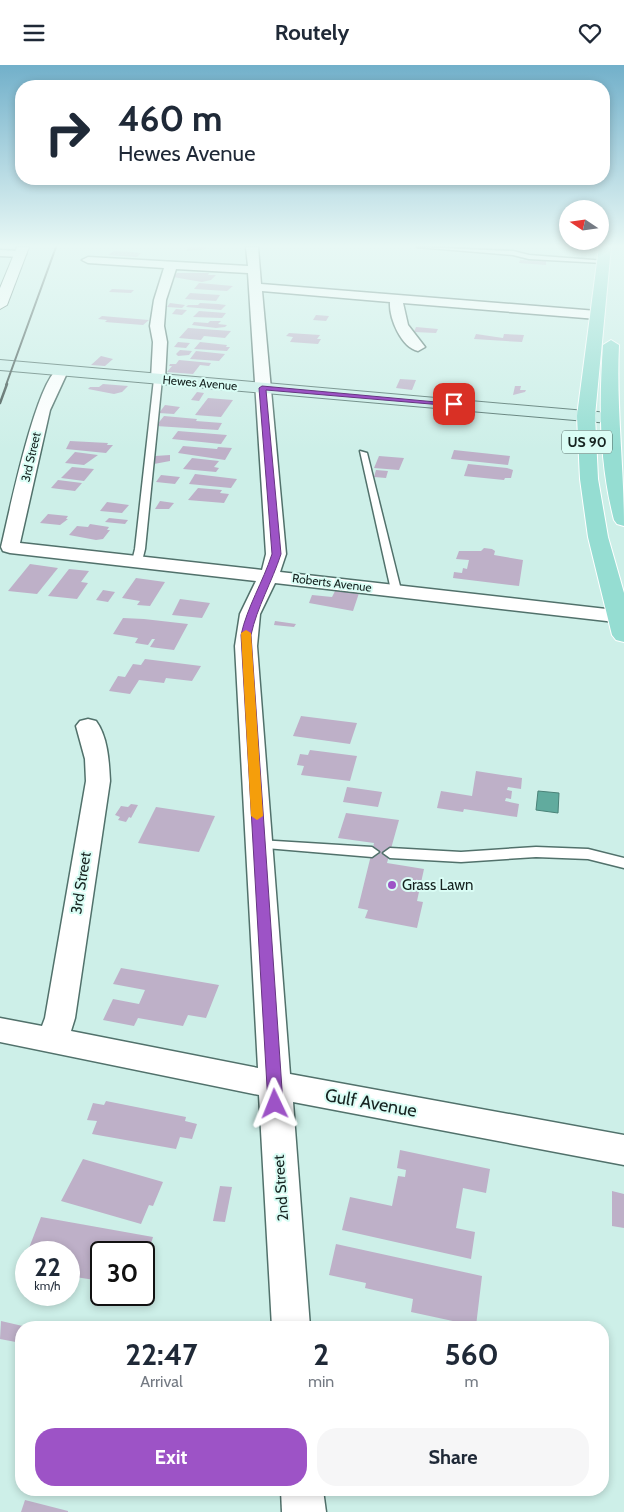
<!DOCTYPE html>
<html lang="en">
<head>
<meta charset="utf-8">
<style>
	:root { --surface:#fff; --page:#f6f6f7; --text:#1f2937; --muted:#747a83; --accent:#9d53c6 }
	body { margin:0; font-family:Cabin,sans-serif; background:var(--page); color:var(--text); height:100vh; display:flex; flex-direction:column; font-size:19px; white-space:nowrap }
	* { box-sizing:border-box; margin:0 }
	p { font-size:16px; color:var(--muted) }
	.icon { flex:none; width:28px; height:28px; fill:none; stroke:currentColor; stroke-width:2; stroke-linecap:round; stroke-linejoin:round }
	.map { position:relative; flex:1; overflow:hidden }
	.details { position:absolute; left:15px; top:1256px; width:594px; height:175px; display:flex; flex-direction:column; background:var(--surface); border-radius:20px; box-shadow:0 2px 8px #0003 }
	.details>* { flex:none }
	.banner { position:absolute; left:15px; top:15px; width:595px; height:105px; border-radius:20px; box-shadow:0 2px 8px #0003; background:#fff; color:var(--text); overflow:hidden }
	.needle { width:32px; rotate:283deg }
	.tools { position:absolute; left:559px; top:135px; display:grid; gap:10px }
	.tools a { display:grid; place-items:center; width:50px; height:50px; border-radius:50%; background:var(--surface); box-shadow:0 2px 8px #0003; font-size:25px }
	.speed { position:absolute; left:15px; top:1176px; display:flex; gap:10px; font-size:25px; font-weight:700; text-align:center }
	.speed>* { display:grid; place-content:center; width:65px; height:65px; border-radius:50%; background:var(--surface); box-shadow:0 2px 8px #0003; line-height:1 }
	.speed small { font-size:12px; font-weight:400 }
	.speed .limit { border:2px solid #111; border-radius:8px; background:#fff; color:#111 }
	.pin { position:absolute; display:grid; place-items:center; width:42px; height:42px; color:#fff; margin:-21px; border-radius:10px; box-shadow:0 2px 8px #0006 }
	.me { position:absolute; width:55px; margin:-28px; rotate:358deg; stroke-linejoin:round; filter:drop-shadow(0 0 4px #0008) }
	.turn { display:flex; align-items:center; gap:18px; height:105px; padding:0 20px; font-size:22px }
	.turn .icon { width:65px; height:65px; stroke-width:2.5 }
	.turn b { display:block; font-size:35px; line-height:42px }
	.eta { display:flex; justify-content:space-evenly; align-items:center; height:85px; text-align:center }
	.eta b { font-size:30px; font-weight:700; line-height:35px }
	.primary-button { display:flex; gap:10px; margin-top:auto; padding:10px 20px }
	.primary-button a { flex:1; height:58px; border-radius:20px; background:var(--accent); color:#fff; font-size:20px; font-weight:700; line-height:58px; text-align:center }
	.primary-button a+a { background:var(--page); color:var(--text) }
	header { display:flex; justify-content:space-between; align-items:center; height:65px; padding:0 20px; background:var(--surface); font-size:22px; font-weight:700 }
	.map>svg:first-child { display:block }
	.water { fill:#61ab9e; stroke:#4a8278 }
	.building { fill:#beb0c8 }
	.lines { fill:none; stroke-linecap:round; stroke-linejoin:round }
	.service-casing { stroke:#51716b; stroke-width:3 }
	.minor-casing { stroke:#51716b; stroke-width:3 }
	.tertiary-casing { stroke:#51716b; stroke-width:2 }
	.secondary-casing { stroke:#51716b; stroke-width:2 }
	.primary-casing { stroke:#fff; stroke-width:2 }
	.service { fill:#fff; fill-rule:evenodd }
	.minor { fill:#fff; fill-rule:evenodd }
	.tertiary { fill:#fff; fill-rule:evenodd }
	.secondary { fill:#caeee8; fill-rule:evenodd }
	.primary { fill:#95ddd2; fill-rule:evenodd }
	.rail-far1 { stroke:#41534f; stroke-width:2 }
	.rail { stroke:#41534f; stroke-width:2.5 }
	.route { fill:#9d53c6; stroke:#663681 }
	.slow { fill:#f59e0b }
	.poi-dot { fill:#9d53c6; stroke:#dafdf5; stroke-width:2 }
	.labels { text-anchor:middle; stroke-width:4; stroke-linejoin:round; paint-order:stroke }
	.far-street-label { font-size:12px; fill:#162320; stroke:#dafdf5 }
	.shield { fill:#dafdf5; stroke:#516460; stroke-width:1 }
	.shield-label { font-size:14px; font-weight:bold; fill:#162320 }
	.street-label { font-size:15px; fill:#162320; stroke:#dafdf5 }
	.poi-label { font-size:15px; fill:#162320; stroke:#dafdf5; text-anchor:start }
	.near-street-label { font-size:18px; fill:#162320; stroke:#dafdf5 }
</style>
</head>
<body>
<header><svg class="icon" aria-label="menu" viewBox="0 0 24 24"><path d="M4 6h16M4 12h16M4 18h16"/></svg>Routely<svg class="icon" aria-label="heart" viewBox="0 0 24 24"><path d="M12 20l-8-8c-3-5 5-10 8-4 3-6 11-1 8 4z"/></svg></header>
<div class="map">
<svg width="624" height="1447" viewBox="0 0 624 1447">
	<rect width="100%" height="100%" fill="#cdefe8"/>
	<polygon class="water" points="538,726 559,728 558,748 536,745"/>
	<g class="building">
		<polygon points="187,182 206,182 206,184 187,186"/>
		<polygon points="114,186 132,187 141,188 137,192 108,190"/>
		<polygon points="520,195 546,196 546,200 519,198"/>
		<polygon points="177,208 209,208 208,210 216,210 211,215 202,217 173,212"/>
		<polygon points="199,218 233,221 227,226 194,224"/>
		<polygon points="112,224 134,225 131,228 109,227"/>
		<polygon points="190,228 220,230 216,236 185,234"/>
		<polygon points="170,238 185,240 182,243 167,242"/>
		<polygon points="200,238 218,239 226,240 221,245 186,242 188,240 198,240"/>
		<polygon points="176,244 187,245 182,250 172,249"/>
		<polygon points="199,246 226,248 222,253 193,252"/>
		<polygon points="316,250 329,251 326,256 313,255"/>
		<polygon points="102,251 149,255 143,260 105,257 107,255 98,254"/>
		<polygon points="210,256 221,256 218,259 227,260 225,262 216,263 192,260 194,257 208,258"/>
		<polygon points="416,262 438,264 436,268 414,267"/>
		<polygon points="188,263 231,266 225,273 204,271 201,275 179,273"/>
		<polygon points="289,268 320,270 317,274 321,274 318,279 290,277 293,272 286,271"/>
		<polygon points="476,269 503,273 504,269 524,270 522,277 474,274"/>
		<polygon points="178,277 190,278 186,283 174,282"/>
		<polygon points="200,277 227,280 226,282 230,282 227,286 194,284"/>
		<polygon points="180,285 192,286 189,290 178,291 176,289"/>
		<polygon points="196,286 225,289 219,296 190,294"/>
		<polygon points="101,291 113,294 105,301 91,300"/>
		<polygon points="179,295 211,298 209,301 200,300 193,309 167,307 172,301 169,301 170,299 176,299"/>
		<polygon points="400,314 416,315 412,325 396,323"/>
		<polygon points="103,319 128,321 122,327 114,329 88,324 90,322 99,322"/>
		<polygon points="515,321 521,321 520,325 526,325 525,327 513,330"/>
		<polygon points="197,327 204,328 199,336 191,335"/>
		<polygon points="208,333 233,335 221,352 195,350"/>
		<polygon points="165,340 180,342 174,349 159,348"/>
		<polygon points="164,351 197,354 196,356 222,358 218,365 156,361"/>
		<polygon points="178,366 227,370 221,379 172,374"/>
		<polygon points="70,376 108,378 107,380 113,380 106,388 66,384"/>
		<polygon points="183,381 217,384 218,382 232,383 225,395 178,388"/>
		<polygon points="454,385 510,391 508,400 451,394"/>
		<polygon points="75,387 98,390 84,400 65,398"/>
		<polygon points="170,390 170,396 154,399 155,391"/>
		<polygon points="379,391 404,393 399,405 374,403"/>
		<polygon points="192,393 219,396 214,402 219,403 216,407 183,404"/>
		<polygon points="468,399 507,403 513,405 511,413 505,413 504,415 464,411"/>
		<polygon points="72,402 94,404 84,416 61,413"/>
		<polygon points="376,405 388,406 386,413 374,412"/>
		<polygon points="195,409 237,414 231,423 189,419"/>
		<polygon points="161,410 180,412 175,419 156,417"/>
		<polygon points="58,415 82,418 75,426 51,423"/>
		<polygon points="198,423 222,425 220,428 229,429 224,438 188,435"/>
		<polygon points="160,436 174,438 169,444 155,444"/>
		<polygon points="107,437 129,440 122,448 100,446"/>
		<polygon points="48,449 68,451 66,454 68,454 60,460 40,458"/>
		<polygon points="109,453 128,455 125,459 105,457"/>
		<polygon points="90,459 109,462 107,465 110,465 103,474 96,475 69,470 77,461 88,462"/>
		<polygon points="484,483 492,484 495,486 494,490 523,495 519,521 453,513 454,507 462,508 463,503 467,504 469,495 456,494 459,486 481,486"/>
		<polygon points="30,499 58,503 37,529 8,526"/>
		<polygon points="69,504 89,506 81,517 88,518 77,534 48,531"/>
		<polygon points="136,513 165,517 150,541 137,540 140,536 122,533"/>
		<polygon points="103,525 115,527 108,537 96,535"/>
		<polygon points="335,526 359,528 353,546 309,538 312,530 332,532"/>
		<polygon points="180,534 210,538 202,553 172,550"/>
		<polygon points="123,553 144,554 188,559 174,585 150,582 155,574 152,574 148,580 135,578 138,573 113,569"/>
		<polygon points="275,556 296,559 294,562 274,560"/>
		<polygon points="145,594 201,601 192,616 166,613 164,618 139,615 130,629 109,626 118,611 125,612 133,599 141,600"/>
		<polygon points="301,651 357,658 350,679 293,671"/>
		<polygon points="310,685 357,691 350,716 301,710 304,701 297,700 300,689 308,690"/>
		<polygon points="476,706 522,713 521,724 508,722 507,725 512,726 511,734 506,733 505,736 519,739 517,752 464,744 463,747 437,743 441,726 472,731"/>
		<polygon points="347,722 382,727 378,742 343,737"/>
		<polygon points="131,739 138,740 131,753 129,752 126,757 118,755 120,752 115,750 121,741 128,742"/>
		<polygon points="156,742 215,751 199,787 138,778"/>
		<polygon points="346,748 399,755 387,798 424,804 417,836 423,837 417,863 365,853 368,845 358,843 374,778 338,773"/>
		<polygon points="121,903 219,920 206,953 188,950 183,961 138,953 134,961 103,955 113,934 139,939 145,925 113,919"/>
		<polygon points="106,1036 186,1052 185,1056 197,1059 192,1074 180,1072 176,1084 92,1069 97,1056 87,1055 93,1038 104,1040"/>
		<polygon points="400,1085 490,1104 486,1128 463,1123 456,1163 475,1167 471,1194 342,1165 350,1132 392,1141 398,1111 405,1112 406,1105 397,1103"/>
		<polygon points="83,1094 163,1117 153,1141 149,1140 141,1159 61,1136"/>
		<polygon points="220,1121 232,1122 225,1157 213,1156"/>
		<polygon points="612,1126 624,1129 624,1163 612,1161"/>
		<polygon points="41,1152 153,1172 144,1202 144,1188 101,1188 101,1216 69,1211 69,1188 27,1188"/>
		<polygon points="336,1179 482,1211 476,1261 411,1247 413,1234 365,1223 366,1218 329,1210"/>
		<polygon points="1,1256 27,1262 21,1262 21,1278 0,1274"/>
		<polygon points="25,1435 68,1446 68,1447 21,1447"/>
	</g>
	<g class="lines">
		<g class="service-casing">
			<g id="service">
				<polygon points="417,182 513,186 529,190 606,196 603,198 529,194 513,190"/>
				<polygon points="158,312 162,314 145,484 142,496 137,499 132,496 135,484 154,314"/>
				<polygon points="360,386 367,388 401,525 400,527 396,528 391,525"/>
				<polygon points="259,775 372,782 379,787 372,792 254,782 252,779 254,776"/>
				<polygon points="536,782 588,784 624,793 624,803 588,794 536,792 461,797 390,793 383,788 390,783 461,787"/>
			</g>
		</g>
		<g class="minor-casing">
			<g id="minor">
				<path d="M246,182H258L261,219L597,246L603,250L597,254L403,238L408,260L425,282L418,286C401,282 389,253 390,237L262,226L286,489L280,507L624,546V558L275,518L260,549L257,581L290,1009L624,1070V1100L293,1037L310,1262H272L259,1030L0,977V953L42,961L45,953L86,716L85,694L76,661L80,656L88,654L96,656C108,672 109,697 110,716L75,953L71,966L258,1003L235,581L240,549L256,516L10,488L3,486L1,482C8,454 37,308 61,302L68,306L50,345L20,478L262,505L266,489L248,208L176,204L166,235L164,261L167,277L165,314L158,318L151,314L153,277L150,261L154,235L164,203L88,198L82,195L88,192L248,201Z"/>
				<polygon points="0,185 20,186 26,189 20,192 0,191"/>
				<polygon points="281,1425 323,1425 326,1447 282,1447"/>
			</g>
		</g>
		<g class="tertiary-casing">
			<polygon id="tertiary" points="17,182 29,182 7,240 0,244 0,223"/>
		</g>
		<g class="secondary-casing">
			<polygon id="secondary" points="0,295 609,348 615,349 618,353 615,357 609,358 0,305"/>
		</g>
		<g class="primary-casing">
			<g id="primary">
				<polygon points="599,182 611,182 595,351 598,414 608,472 624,528 624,577 616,575 612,570 588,472 580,414 577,351"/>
				<path d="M611,275L619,280C616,341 624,400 624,461L617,459L614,455C599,397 599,339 603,280Z"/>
			</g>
		</g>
		<use href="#service" class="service"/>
		<use href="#minor" class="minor"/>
		<use href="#tertiary" class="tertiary"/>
		<use href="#secondary" class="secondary"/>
		<use href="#primary" class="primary"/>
		<polyline class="rail-far1" points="6,320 56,182"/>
		<polyline class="rail" points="0,338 7,319"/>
	</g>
	<linearGradient id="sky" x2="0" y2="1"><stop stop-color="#72b0ca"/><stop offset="0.47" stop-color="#e8f8f5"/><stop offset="1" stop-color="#e8f8f5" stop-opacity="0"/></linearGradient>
	<rect width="624" height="385" fill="url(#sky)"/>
	<path class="route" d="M262,321L458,339L454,341L266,325L281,489C272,517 257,542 251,570L283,1039L280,1043L275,1045L270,1043L268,1039L241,570C247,542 263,517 272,489L259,323Z"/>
	<polygon class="slow" points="246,565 251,568 263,751 257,755 251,751 241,568"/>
	<circle class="poi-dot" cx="392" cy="820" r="5"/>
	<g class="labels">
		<g class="far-street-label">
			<text transform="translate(200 318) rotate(5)" y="4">Hewes Avenue</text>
			<text transform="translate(31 392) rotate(-77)" y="4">3rd Street</text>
			<text transform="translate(332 518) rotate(7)" y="4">Roberts Avenue</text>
		</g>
		<rect class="shield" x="562" y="365.5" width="50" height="23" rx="4"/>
		<g class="shield-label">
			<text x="587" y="382">US 90</text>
		</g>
		<g class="street-label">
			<text transform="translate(81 818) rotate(-81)" y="5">3rd Street</text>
			<text transform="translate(281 1123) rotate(-94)" y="5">2nd Street</text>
		</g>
		<g class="poi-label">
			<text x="402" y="825">Grass Lawn</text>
		</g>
		<g class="near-street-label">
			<text transform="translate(371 1038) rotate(10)" y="6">Gulf Avenue</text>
		</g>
	</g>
</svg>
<div class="tools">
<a><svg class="needle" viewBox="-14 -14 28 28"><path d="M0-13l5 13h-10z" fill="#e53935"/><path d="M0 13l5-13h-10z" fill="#747a83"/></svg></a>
</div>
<div class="speed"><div>22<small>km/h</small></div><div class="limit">30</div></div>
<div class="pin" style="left:454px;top:339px;background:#d93025"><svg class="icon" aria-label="arrive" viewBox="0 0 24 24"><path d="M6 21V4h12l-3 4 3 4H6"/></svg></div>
<svg class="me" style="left:275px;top:1039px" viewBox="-20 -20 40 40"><path d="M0-17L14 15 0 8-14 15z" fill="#9d53c6" stroke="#fff" stroke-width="4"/></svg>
<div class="banner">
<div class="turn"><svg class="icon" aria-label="right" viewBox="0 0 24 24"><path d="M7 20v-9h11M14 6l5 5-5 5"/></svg><div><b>460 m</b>Hewes Avenue</div></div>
</div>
<section class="details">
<div class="eta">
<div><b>22:47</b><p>Arrival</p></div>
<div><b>2</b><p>min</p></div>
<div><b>560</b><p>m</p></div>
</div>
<div class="primary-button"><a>Exit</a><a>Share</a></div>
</section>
</div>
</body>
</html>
